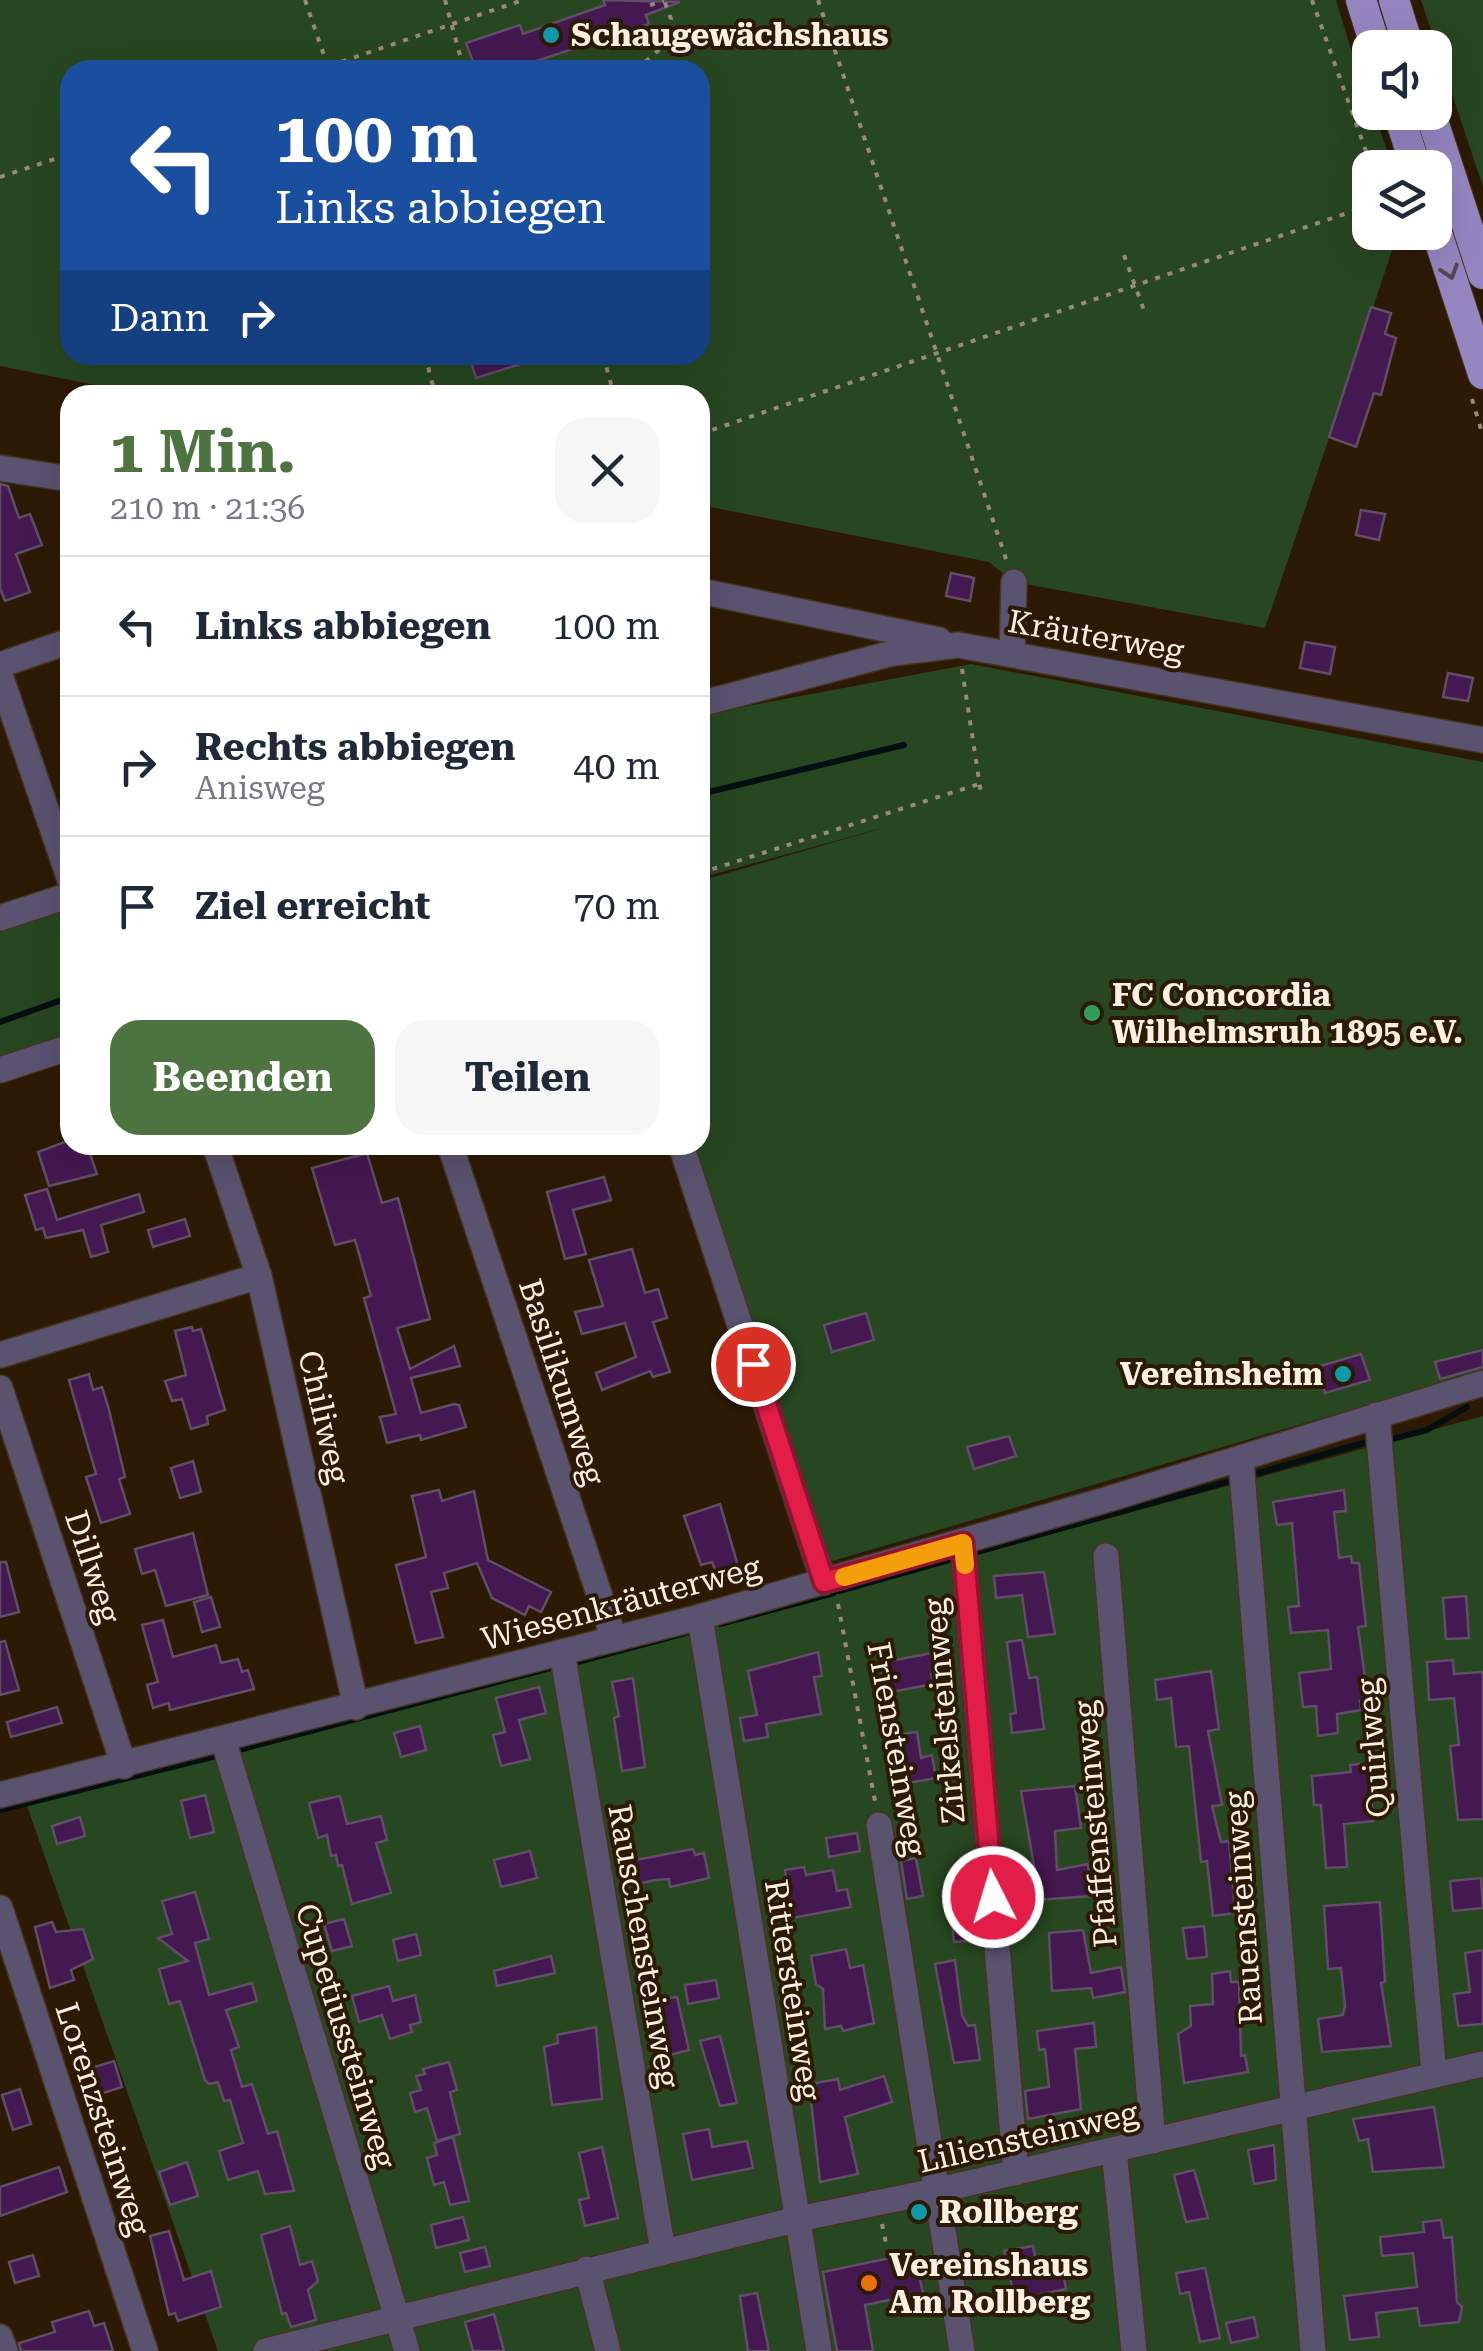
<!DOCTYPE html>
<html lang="de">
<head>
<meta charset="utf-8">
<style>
	:root { --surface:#fff; --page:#f6f6f7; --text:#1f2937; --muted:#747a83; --line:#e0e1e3; --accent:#4d7440 }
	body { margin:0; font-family:"Roboto Serif",serif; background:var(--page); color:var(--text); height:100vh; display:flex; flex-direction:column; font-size:38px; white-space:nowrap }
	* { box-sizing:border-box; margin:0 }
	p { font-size:32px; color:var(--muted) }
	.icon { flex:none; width:55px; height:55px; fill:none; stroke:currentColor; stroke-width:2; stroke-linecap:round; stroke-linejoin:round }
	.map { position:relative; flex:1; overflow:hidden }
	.side { position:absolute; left:60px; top:385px; width:650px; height:770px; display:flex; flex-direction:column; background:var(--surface); border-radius:30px; box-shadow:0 10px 40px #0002 }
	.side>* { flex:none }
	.guide { position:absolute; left:60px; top:60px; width:650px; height:305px; border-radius:30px; box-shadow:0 10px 40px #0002; background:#1a4fa0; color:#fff; overflow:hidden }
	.fabs { position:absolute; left:1352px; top:30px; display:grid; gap:20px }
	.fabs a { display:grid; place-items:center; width:100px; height:100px; border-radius:20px; background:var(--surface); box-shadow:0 10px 40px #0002; font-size:50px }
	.pin { position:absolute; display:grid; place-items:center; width:85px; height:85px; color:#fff; margin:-42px; border:5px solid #fff; border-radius:50%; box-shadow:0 2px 10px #0007 }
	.me { position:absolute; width:110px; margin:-55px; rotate:355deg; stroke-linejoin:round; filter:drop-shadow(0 0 8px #0008) }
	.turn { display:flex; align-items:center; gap:35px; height:210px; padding:0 50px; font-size:45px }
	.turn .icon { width:130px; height:130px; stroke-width:2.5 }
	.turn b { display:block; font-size:70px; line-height:85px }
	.then { display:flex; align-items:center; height:95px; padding:0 50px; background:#0003; gap:20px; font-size:38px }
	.round { display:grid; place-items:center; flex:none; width:105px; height:105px; border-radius:30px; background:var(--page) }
	.head { display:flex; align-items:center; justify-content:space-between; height:170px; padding:0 50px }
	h1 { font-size:60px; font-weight:700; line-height:75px; color:var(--accent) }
	.button { display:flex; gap:20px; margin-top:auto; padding:20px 50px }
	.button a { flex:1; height:115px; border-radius:30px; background:var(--accent); color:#fff; font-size:40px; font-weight:700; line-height:115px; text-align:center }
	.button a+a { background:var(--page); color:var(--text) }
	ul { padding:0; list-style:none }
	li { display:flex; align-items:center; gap:30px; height:140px; padding:0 50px; border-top:2px solid var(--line) }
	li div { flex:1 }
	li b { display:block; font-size:38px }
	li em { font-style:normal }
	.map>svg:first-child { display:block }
	.green { fill:#274720; fill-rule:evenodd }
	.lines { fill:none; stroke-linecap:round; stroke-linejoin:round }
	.stream { stroke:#030f11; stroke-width:6 }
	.building { fill:#441850; stroke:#604d66; stroke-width:2.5 }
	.minor-casing { stroke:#46341f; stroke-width:28 }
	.major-casing { stroke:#46341f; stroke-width:32 }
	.path { stroke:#998978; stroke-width:4; stroke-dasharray:5 8; stroke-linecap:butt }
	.minor { stroke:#5a5370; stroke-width:25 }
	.major { stroke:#9586c2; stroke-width:30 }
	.oneway { stroke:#574550 }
	.route-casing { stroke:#92132f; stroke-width:25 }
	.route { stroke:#e11d48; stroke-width:18 }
	.slow { stroke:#f59e0b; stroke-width:18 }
	.culture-dot { fill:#0f9aa8; stroke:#2d1a04; stroke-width:4 }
	.leisure-dot { fill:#2e9e5b; stroke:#2d1a04; stroke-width:4 }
	.food-dot { fill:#e8710a; stroke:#2d1a04; stroke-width:4 }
	.labels { text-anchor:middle; stroke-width:8; stroke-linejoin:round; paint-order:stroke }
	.poi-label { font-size:32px; font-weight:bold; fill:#fdf0e2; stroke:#2d1a04; text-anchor:start }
	.street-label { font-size:32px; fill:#fdf0e2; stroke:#2d1a04 }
</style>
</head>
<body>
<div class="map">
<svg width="1483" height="2351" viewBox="0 0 1483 2351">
	<rect width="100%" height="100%" fill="#2d1a04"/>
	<g class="green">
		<path d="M0,0H1336L1370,112L1374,113L1393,167L1370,168V232L1398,233L1265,628L1014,582L989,562L700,505V395H145L0,366ZM70,70H700V355H70Z"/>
		<polygon points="1421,0 1483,0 1483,187"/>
		<polygon points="971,664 1483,762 1483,1371 829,1562 692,1145 700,1145 700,881 893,825 700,878 700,715"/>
		<polygon points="70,908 70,1047 0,1070 0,932"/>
		<polygon points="1483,1416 1483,2351 218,2351 26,1803 657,1642"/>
	</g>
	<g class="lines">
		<g class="stream">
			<polyline points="700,794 904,745"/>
			<polyline points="0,1022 70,997"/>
			<polyline points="1392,1439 1427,1430 1467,1407"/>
			<polyline points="1251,1475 1374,1440"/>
			<polyline points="970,1554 1237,1479"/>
			<polyline points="839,1591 956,1558"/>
			<polyline points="720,1624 834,1593"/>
			<polyline points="570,1664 693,1631"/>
			<polyline points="235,1751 558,1666"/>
			<polyline points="0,1810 220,1755"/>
		</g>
	</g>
	<g class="building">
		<polygon points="603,0 680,2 646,15 649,24 533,62 536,70 476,70 466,43 520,25 523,34 605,5"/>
		<polygon points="1371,307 1391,313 1385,334 1396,338 1381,395 1374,393 1356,447 1329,437"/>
		<polygon points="469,355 536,355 537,359 476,378"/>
		<polygon points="0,484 8,486 19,518 30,514 42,545 16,554 30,592 5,601 0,588"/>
		<polygon points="1361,510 1385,514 1379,540 1356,535"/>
		<polygon points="951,573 974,578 970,601 946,596"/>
		<polygon points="1305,642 1335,647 1330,674 1300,668"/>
		<polygon points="1448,673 1473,678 1468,701 1443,697"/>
		<polygon points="70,1140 70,1145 87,1145 97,1174 49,1186 38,1152"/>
		<polygon points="367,1153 382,1203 398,1198 430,1319 397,1328 410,1369 454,1346 460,1366 411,1378 421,1413 454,1404 459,1405 466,1427 421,1440 420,1435 387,1443 380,1417 396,1414 364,1298 371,1296 355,1240 335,1245 312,1168"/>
		<polygon points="604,1177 611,1200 573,1210 586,1254 565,1259 547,1192"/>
		<polygon points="47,1189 57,1220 139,1194 144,1212 101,1225 108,1252 91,1257 83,1230 46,1238 43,1228 36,1230 25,1195"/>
		<polygon points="185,1219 190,1236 153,1247 148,1230"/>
		<polygon points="632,1249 645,1293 658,1289 667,1318 653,1322 670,1372 653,1377 650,1371 602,1390 596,1373 636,1357 625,1323 582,1334 575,1312 603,1306 589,1260"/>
		<polygon points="866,1313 874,1340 832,1352 824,1325"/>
		<polygon points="192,1327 193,1331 201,1329 225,1410 207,1416 208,1424 191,1429 182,1399 172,1401 165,1381 186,1375 175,1331"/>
		<polygon points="1483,1350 1483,1367 1440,1379 1435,1362"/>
		<polygon points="1361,1354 1370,1380 1325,1393 1317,1367"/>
		<polygon points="89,1374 93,1390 102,1387 109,1410 125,1477 119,1479 130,1514 101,1523 86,1477 96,1474 69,1380"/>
		<polygon points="1009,1436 1016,1456 974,1469 967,1447"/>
		<polygon points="193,1461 201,1492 180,1498 171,1468"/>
		<polygon points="439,1490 442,1501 474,1491 488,1560 551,1592 541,1612 529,1606 525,1615 492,1598 477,1563 444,1573 448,1588 431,1592 443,1637 416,1643 396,1565 426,1557 412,1496"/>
		<polygon points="1344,1490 1346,1511 1334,1512 1339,1558 1351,1556 1352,1563 1359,1563 1366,1626 1358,1627 1368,1700 1360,1701 1361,1710 1337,1714 1338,1733 1318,1736 1316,1706 1303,1707 1299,1673 1331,1669 1328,1630 1291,1633 1288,1607 1299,1606 1292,1523 1277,1525 1273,1502"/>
		<polygon points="720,1504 738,1566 716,1572 712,1562 701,1565 684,1516"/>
		<polygon points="193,1533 208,1595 166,1606 155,1570 142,1574 135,1549"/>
		<polygon points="0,1562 6,1562 19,1612 0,1617"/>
		<polygon points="1044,1572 1055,1634 1028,1637 1022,1595 996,1598 994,1576"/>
		<polygon points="1466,1596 1469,1638 1446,1639 1443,1598"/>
		<polygon points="211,1597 220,1627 202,1632 194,1602"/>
		<polygon points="163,1620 173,1657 216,1645 221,1663 238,1659 242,1672 248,1670 254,1689 170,1710 169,1703 153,1708 147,1685 158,1682 142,1625"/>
		<polygon points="1022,1640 1029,1678 1037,1677 1044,1729 1012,1733 1010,1714 1016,1713 1007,1642"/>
		<polygon points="5,1641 19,1690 0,1695 0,1642"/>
		<polygon points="818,1652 822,1676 814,1677 821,1714 766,1724 768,1737 744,1741 740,1718 757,1715 748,1671"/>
		<polygon points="937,1652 941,1672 931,1674 933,1684 886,1693 880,1663"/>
		<polygon points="1453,1660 1454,1674 1483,1672 1483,1819 1458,1820 1450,1746 1459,1745 1454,1698 1429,1700 1427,1662"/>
		<polygon points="1211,1671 1219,1729 1208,1731 1222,1805 1212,1806 1221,1842 1229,1841 1235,1913 1213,1916 1207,1861 1201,1862 1189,1746 1176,1747 1171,1698 1157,1700 1155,1680"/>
		<polygon points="633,1678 645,1767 622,1771 614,1718 619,1716 612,1682"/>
		<polygon points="539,1687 546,1713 519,1720 530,1759 501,1766 493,1735 505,1732 496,1698"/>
		<polygon points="57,1707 62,1723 11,1737 7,1722"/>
		<polygon points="420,1726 426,1750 401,1757 394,1733"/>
		<polygon points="917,1732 921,1758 932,1755 936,1778 902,1784 895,1735"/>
		<polygon points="1367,1763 1374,1821 1344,1824 1347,1867 1326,1868 1321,1805 1314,1805 1312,1776 1351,1772 1350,1765"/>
		<polygon points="1075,1786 1081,1828 1055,1831 1057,1870 1088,1864 1091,1896 1011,1902 1010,1885 1037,1883 1021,1791"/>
		<polygon points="205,1795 214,1832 190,1838 181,1801"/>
		<polygon points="340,1796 347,1824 381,1816 387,1840 376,1843 391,1893 352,1904 342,1865 338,1866 336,1855 331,1856 327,1835 318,1838 309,1803"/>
		<polygon points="80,1817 85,1836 57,1844 52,1826"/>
		<polygon points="857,1833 860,1851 829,1857 826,1838"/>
		<polygon points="693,1849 695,1855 704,1853 709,1878 670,1887 669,1879 655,1880 625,1887 620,1863"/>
		<polygon points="530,1851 537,1878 501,1887 494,1860"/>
		<polygon points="916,1858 923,1896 907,1899 901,1861"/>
		<polygon points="804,1867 806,1875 833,1870 837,1891 847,1889 851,1907 792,1918 785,1870"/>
		<polygon points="1481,1878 1483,1908 1453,1911 1450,1881"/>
		<polygon points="195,1892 209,1939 195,1943 209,1995 252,1983 257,2001 226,2010 239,2047 231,2050 242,2087 252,2084 268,2134 277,2131 294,2191 265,2194 258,2171 228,2180 219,2151 243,2143 230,2100 224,2101 218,2082 209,2084 205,2080 180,2001 169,2004 159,1969 188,1961 158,1938 172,1934 162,1901"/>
		<polygon points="969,1892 980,1940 954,1942 950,1896"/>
		<polygon points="1380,1902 1385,1982 1381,1983 1391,2046 1322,2052 1318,2019 1343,2015 1345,2006 1341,1968 1328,1969 1324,1906"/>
		<polygon points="344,1919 352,1946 332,1951 324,1924"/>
		<polygon points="52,1922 56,1932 83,1929 93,1959 71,1970 74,1980 50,1988 35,1927"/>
		<polygon points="1204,1926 1207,1957 1187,1959 1183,1928"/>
		<polygon points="1083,1930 1091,1973 1121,1967 1125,1992 1093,1998 1091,1988 1052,1991 1049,1933"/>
		<polygon points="416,1934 421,1955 398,1961 393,1940"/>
		<polygon points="846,1949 850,1968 863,1965 874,2023 843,2031 841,2026 825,2029 823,1989 816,1984 811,1956"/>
		<polygon points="1483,1950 1483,2024 1458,2026 1454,1994 1470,1992 1465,1953"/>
		<polygon points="551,1956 555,1973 497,1986 494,1971"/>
		<polygon points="955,1960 962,2015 968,2026 975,2025 980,2060 954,2063 935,1964"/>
		<polygon points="1230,1971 1231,1982 1239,1982 1241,2056 1245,2055 1248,2072 1184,2083 1178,2034 1191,2026 1190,2006 1213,2004 1212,1974"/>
		<polygon points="716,1980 719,1998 688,2004 685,1985"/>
		<polygon points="389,1986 393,2001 415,1995 421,2022 410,2025 412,2032 390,2039 382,2015 359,2022 352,1996"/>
		<polygon points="677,1997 689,2050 666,2056 657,2000"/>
		<polygon points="1094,2023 1096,2047 1075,2049 1081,2109 1028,2119 1025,2091 1049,2087 1045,2049 1039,2050 1037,2031"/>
		<polygon points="596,2027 602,2099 552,2105 544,2047 558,2043 557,2035"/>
		<polygon points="720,2036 737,2103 720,2106 700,2041"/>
		<polygon points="114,2061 122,2087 97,2095 88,2069"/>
		<polygon points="449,2062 457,2090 450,2092 460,2134 437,2141 427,2108 415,2112 410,2093 421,2090 416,2076 425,2074 423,2069"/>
		<polygon points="884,2076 892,2102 845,2117 858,2174 820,2182 811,2100 818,2098 816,2083 838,2079 840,2090"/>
		<polygon points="20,2089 31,2124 13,2130 2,2095"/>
		<polygon points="1434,2107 1444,2167 1373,2172 1368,2139 1359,2141 1353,2119"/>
		<polygon points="709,2129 712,2147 747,2141 753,2168 692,2180 683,2134"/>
		<polygon points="453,2137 469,2201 450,2205 444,2182 434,2185 427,2158 437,2155 434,2143"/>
		<polygon points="1274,2145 1276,2180 1254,2184 1248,2150"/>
		<polygon points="602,2147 618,2218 585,2226 579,2200 589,2198 579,2153"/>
		<polygon points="187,2162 198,2196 170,2205 159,2172"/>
		<polygon points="59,2167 67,2192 0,2216 0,2187"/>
		<polygon points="1194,2170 1208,2218 1186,2222 1174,2175"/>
		<polygon points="463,2217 469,2240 436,2248 431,2225"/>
		<polygon points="1441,2220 1444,2238 1452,2237 1457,2302 1462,2307 1459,2322 1420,2326 1417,2308 1376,2313 1379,2337 1350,2340 1344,2296 1417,2287 1413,2253 1382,2256 1380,2237 1424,2232 1423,2222"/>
		<polygon points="290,2226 300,2265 312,2261 318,2281 308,2290 316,2320 291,2327 286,2313 282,2314 261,2235"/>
		<polygon points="169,2231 184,2280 211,2271 221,2307 178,2321 175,2313 169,2315 150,2236"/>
		<polygon points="1033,2246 1038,2272 1062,2267 1066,2289 1041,2294 1044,2310 1018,2314 1004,2251"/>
		<polygon points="485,2247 490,2266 465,2272 460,2253"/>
		<polygon points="914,2253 923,2293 865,2305 873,2351 837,2351 823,2272"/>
		<polygon points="33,2255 39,2276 15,2283 9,2262"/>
		<polygon points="1205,2268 1220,2338 1200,2342 1189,2292 1180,2294 1176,2273"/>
		<polygon points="757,2293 769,2351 748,2351 740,2296"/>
		<polygon points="89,2311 94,2326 104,2323 113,2351 21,2351 19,2343 55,2332 52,2322"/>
		<polygon points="494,2314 504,2351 473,2351 465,2322"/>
		<polygon points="1254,2317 1258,2337 1231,2343 1226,2323"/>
	</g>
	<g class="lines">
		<g class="minor-casing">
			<g id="minor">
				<polyline points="0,468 70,479"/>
				<polyline points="700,591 939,640"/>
				<polyline points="1012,654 1014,582"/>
				<polyline points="0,665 70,641"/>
				<polyline points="0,675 70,880"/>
				<polyline points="700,704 893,653 958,645 1483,740"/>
				<polyline points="0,918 70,895"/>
				<polyline points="0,1070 70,1047"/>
				<polyline points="215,1145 259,1276 356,1707"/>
				<polyline points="450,1145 614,1639"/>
				<polyline points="681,1145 824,1582"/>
				<polyline points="0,1355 259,1276"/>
				<polyline points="0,1388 124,1766"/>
				<polyline points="1377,1415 1434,2074"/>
				<polyline points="1241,1460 1313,2351"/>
				<polyline points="963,1543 1016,2173"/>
				<polyline points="1106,1556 1153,2141"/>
				<polyline points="700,1617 819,2351"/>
				<polyline points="562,1652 663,2251"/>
				<polyline points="223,1739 407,2351"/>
				<polyline points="0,1795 700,1617 1102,1501 1483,1383"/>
				<polyline points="879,1825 962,2351"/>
				<polyline points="0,1908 145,2351"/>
				<polyline points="1114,2150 1134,2351"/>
				<polyline points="587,2269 608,2351"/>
				<polyline points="0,2337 5,2351"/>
				<polyline points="266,2351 798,2219 935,2191 1483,2064"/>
			</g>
		</g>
		<g class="major-casing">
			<g id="major">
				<polyline points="1361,0 1376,48"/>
				<polyline points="1394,0 1409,48"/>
				<polyline points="1398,112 1416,168"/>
				<polyline points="1430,112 1483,274"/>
				<polyline points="1435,227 1483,374"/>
			</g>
		</g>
		<g class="path">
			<polyline points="305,0 329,70"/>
			<polyline points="445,0 464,70"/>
			<polyline points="818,0 1006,559"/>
			<polyline points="1312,0 1372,168"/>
			<polyline points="650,5 664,1"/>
			<polyline points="1435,61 1445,91"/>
			<polyline points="317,70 523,0"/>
			<polyline points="470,70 475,68"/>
			<polyline points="621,70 645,62 667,43 671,19 664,0"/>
			<polyline points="1365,71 1370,87"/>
			<polyline points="0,177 70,154"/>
			<polyline points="1124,255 1146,316"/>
			<polyline points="425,355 433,386"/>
			<polyline points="603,355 614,395"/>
			<polyline points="1472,399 1483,436"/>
			<polyline points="700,434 1365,207 1370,189"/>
			<polyline points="962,669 981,793"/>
			<polyline points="700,873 979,784"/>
			<polyline points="838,1604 875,1801"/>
			<polyline points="882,2224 887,2248"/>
		</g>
		<use href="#minor" class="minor"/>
		<use href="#major" class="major"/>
	</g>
	<defs><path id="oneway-chevron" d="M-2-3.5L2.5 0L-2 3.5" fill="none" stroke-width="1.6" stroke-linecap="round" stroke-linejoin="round" transform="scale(2.5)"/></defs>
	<use class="oneway" href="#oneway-chevron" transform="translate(1450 272) rotate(72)"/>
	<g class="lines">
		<g class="route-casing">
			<polyline id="route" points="753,1364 824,1582 963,1543 993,1897"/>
		</g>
		<use href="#route" class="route"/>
		<polyline class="slow" points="844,1577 963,1543 965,1565"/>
	</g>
	<g class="culture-dot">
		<circle cx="551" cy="35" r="10"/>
		<circle cx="1343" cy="1374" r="10"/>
		<circle cx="919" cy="2212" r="10"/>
	</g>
	<circle class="leisure-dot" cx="1092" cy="1013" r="10"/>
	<circle class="food-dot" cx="869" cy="2283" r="10"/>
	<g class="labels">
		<g class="poi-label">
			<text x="571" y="46">Schaugewächshaus</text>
			<text x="1112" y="1006">FC Concordia<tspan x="1112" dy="37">Wilhelmsruh 1895 e.V.</tspan></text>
			<text x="1323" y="1385" text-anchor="end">Vereinsheim</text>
			<text x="939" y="2223">Rollberg</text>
			<text x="889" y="2276">Vereinshaus<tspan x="889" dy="37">Am Rollberg</tspan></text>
		</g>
		<g class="street-label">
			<text transform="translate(1096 636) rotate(10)" y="11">Kräuterweg</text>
			<text transform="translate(562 1382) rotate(72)" y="11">Basilikumweg</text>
			<text transform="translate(324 1417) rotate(77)" y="11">Chiliweg</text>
			<text transform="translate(93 1567) rotate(72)" y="11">Dillweg</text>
			<text transform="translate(621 1603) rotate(-15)" y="11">Wiesenkräuterweg</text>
			<text transform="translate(944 1711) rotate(-95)" y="11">Zirkelsteinweg</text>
			<text transform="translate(1373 1748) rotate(-95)" y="11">Quirlweg</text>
			<text transform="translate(897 1749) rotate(80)" y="11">Friensteinweg</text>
			<text transform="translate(1095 1824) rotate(-95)" y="11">Pfaffensteinweg</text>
			<text transform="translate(1243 1908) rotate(-94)" y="11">Rauensteinweg</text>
			<text transform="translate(644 1946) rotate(80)" y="11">Rauschensteinweg</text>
			<text transform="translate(793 1990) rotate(81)" y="11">Rittersteinweg</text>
			<text transform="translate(346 2036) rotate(73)" y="11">Cupetiussteinweg</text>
			<text transform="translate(103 2119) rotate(72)" y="11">Lorenzsteinweg</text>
			<text transform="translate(1028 2137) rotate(-13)" y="11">Liliensteinweg</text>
		</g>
	</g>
</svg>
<div class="fabs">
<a><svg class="icon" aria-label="sound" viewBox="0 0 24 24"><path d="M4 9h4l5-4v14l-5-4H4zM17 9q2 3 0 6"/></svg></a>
<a><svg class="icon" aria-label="layers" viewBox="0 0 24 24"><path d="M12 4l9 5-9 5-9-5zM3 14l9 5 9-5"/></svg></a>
</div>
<div class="pin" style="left:753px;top:1364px;background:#d93025"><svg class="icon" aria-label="arrive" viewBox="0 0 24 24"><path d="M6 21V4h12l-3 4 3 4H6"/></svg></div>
<svg class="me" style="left:993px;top:1897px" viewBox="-20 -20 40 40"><circle r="17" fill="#e11d48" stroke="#fff" stroke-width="3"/><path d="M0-11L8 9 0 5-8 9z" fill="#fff"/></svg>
<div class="guide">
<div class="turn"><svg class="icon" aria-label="left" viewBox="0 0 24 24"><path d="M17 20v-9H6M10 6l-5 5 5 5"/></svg><div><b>100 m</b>Links abbiegen</div></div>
<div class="then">Dann<svg class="icon" aria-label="right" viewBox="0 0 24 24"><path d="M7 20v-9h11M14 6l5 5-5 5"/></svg></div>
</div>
<section class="side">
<div class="head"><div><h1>1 Min.</h1><p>210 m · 21:36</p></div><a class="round"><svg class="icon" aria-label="close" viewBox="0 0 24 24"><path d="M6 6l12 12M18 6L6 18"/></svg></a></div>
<ul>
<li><svg class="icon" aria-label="left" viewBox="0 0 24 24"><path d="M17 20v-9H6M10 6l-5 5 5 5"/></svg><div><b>Links abbiegen</b></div><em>100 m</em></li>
<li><svg class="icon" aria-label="right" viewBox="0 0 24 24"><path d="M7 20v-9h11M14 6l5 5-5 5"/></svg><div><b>Rechts abbiegen</b><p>Anisweg</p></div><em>40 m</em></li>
<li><svg class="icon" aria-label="arrive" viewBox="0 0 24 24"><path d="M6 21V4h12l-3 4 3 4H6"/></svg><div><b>Ziel erreicht</b></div><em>70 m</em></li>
</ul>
<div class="button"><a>Beenden</a><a>Teilen</a></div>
</section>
</div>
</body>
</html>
